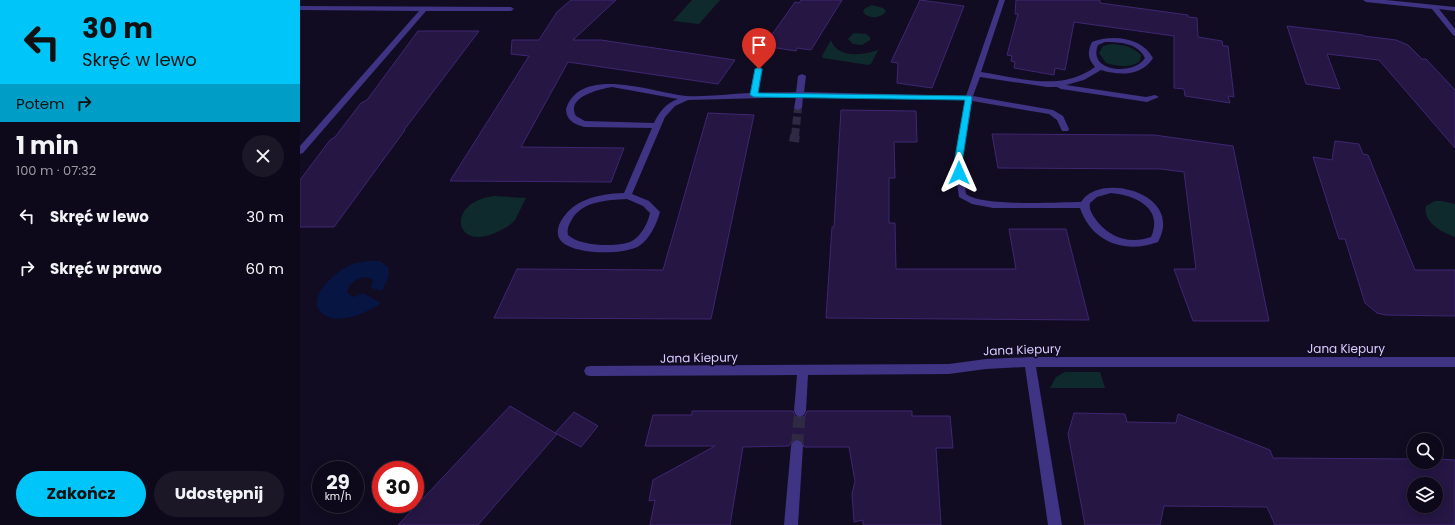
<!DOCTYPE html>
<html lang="pl">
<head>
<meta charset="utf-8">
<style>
	:root { --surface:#0e091a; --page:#1c1727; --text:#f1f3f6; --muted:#9b9aa2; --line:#2e2a39; --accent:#00c5f8 }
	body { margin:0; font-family:Poppins,sans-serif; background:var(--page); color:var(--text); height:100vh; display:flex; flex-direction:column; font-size:15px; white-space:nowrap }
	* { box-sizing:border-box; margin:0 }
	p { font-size:13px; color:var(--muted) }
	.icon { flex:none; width:22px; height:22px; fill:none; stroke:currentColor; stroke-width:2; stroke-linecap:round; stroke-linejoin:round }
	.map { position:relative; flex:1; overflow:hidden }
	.side { display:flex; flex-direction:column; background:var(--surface); width:300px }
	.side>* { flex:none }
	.top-card { background:#00c5f8; color:#111; overflow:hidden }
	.controls { position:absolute; left:1107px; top:433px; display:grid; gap:8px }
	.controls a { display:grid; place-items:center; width:36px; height:36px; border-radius:50%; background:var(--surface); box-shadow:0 2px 10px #0003,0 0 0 1px var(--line); font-size:20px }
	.speed { position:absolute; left:12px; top:461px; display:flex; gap:8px; font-size:20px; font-weight:700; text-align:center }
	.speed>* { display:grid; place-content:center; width:52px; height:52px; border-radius:50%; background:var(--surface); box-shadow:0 2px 10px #0003,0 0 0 1px var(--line); line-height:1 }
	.speed small { font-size:10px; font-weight:400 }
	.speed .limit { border:6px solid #d22; background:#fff; color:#111 }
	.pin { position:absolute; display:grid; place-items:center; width:34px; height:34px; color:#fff; margin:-41px -17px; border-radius:50% 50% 50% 0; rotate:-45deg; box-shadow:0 0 4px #0007 }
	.pin .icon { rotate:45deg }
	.me { position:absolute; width:44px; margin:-22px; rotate:0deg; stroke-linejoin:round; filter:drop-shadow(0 0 3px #0008) }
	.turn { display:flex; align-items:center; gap:14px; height:84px; padding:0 16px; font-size:18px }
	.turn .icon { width:52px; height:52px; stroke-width:2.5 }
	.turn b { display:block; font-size:28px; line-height:34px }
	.then { display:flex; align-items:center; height:38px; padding:0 16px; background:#0003; gap:8px; font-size:15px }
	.round { display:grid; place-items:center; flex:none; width:42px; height:42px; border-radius:21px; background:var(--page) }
	.overview { display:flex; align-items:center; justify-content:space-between; height:68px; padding:0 16px }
	h1 { font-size:24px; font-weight:700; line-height:30px }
	.primary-button { display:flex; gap:8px; margin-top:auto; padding:8px 16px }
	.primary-button a { flex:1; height:46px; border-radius:24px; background:var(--accent); color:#111; font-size:16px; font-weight:700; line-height:46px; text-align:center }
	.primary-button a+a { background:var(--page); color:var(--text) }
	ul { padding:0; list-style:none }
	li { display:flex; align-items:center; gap:12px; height:52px; padding:0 16px }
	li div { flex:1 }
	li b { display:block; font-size:15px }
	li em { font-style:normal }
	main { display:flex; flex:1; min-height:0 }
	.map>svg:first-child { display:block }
	.green { fill:#0e2a2c }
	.water { fill:#061541 }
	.building { fill:#251644; stroke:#3e2772; fill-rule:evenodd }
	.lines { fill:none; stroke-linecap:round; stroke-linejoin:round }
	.minor-tunnel-far2 { stroke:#302943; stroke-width:8; stroke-dasharray:8 3.5; stroke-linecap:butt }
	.minor-tunnel-far1 { stroke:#302943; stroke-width:10; stroke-dasharray:10 4.5; stroke-linecap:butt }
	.minor-tunnel { stroke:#302943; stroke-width:12; stroke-dasharray:12 6; stroke-linecap:butt }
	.minor { fill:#3f3384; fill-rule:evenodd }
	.route { fill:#00c5f8; stroke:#0080a1 }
	.labels { text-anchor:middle; stroke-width:3.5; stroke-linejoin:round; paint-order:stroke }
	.street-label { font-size:12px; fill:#d8cdff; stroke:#120c22 }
</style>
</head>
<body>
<main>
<section class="side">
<div class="top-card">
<div class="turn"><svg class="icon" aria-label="left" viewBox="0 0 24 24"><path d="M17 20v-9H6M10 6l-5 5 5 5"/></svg><div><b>30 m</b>Skręć w lewo</div></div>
<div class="then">Potem<svg class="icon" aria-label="right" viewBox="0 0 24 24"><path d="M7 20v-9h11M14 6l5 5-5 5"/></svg></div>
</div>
<div class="overview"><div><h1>1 min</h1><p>100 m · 07:32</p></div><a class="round"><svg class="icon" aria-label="close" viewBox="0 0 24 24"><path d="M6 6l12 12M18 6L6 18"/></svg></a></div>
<ul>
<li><svg class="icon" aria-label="left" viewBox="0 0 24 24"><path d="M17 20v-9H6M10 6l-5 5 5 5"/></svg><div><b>Skręć w lewo</b></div><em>30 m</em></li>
<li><svg class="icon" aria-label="right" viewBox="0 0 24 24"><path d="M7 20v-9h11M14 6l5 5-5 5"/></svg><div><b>Skręć w prawo</b></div><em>60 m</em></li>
</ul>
<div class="primary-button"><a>Zakończ</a><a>Udostępnij</a></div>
</section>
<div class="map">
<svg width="1155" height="525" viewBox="0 0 1155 525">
	<rect width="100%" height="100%" fill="#120c22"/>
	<g class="green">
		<polygon points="392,0 420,0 399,24 373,21"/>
		<path d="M572,5L583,8L586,11L584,14C578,18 568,19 563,12L564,9Z"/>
		<polygon points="554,33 566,34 570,37 570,40 562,45 553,44 548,39"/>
		<path d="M531,40C537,59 564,55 578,50L571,64L568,65L523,58L522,56Z"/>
		<path d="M812,44C824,45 832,46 841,55L840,61C829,69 818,66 806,63L799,53L803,46Z"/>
		<path d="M194,196L226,198C222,205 219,213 215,220C210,226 203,229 197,232C154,253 145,202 194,196Z"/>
		<path d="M1135,201H1142L1155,204V237C1143,233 1122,222 1126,206Z"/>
		<polygon points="765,372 800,372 805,388 750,388 756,377"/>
	</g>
	<path class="water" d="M68,261H80L88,267L89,276L82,291L71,288L73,280C64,274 57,279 49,286L47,293L54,297L63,293L81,303C68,313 35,327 21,312C5,296 40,268 53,264C58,262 63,262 68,261Z"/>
	<g class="building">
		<polygon points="271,0 316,0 273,40 301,40 435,60 418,84 268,62 221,147 324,148 311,182 150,181 229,56 211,54 212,40 239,40 257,12"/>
		<polygon points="501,0 542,0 511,50 497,48 496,51 464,46 495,2 499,3"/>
		<polygon points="620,0 664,6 632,88 597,83 598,63 591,62"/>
		<polygon points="716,0 800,0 800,3 888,15 888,17 897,18 898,37 922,41 923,46 928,46 934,97 928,96 930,103 885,96 884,89 874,88 874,36 774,22 765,70 755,68 754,75 714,68 715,62 711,61 712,56 707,55 718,14 715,14"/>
		<polygon points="987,26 1063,35 1064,36 1096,40 1108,45 1122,59 1126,59 1155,90 1155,148 1079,60 1027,54 1040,89 1006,84"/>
		<polygon points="118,31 179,31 104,130 105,130 34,227 0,227 0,180 30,140 35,137 61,103 67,100"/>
		<polygon points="541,110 616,111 617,142 594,142 595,178 589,178 589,223 595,223 596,269 716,269 709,229 766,229 789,320 526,318 532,227 534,227"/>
		<polygon points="408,113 454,115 411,319 194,318 217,269 363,270"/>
		<polygon points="692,134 854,135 933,146 969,321 893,321 874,269 896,269 884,172 861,169 698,168"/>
		<polygon points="1035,141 1059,144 1063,154 1068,155 1115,270 1155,270 1155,316 1086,315 1077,313 1065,303 1045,239 1039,239 1013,157 1032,160"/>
		<polygon points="210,406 257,434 178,525 98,525"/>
		<polygon points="392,411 493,411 495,416 499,418 505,416 507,411 612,411 612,416 650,416 653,448 636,448 641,525 563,525 563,520 554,522 552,494 555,481 549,447 504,447 502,441 498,439 492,441 489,446 443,447 430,525 350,525 355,500 349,501 353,480 415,446 345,446 353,415 392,415"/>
		<polygon points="274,412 298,426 281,447 255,433"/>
		<path d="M774,413L825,414L827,422L876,423L878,414L970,450L973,458L1114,459V462H1136V459L1155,460V525H975L967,507L864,506L860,525H785L768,434ZM1114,484H1136V506H1114Z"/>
	</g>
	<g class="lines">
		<polyline class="minor-tunnel-far2" points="495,136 498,108"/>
		<polyline class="minor-tunnel-far1" points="494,142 495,135"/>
		<polyline class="minor-tunnel" points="497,446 500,411"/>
		<g class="minor">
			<path d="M699,0H705L681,72C720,78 761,92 795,67C788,59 787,52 792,42C812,34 842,37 853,58C842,76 819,76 801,70L784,80L766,85L846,97L855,95L859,97L847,102L761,89L757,87H747L680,77L673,96L753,110L763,116L769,129L768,131H762L757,120L749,114L672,101L662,163L666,194C683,207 757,202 781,202C799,171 885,193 858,242C826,254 792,243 780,208H693L672,204L659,197L654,163L665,100L503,96L502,108L498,110L494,108L496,97L388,100L375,106L365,117L332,194L349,201L360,212C357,223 350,239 339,246C324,255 276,255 262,242C257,237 257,231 259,225C271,199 298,194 324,193L352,128L284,127C274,124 266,120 266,109C281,64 354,93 386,96C407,97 429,94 450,93L455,69L459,67L463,69L458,93L496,92L498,76L502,74L506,76L504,92L666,96ZM805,42C820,42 838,43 845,58C834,76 787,72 798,45ZM312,87L378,99C366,103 359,112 354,123L285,121L276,116C265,97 300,89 312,87ZM811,193C835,195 864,208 851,237C829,245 807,237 794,217C791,212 789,209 790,203L797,197ZM327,199L343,206L350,213C348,223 341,236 332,241C318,248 279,246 268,235C267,230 268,226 271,221C281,201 307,200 327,199Z"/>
			<polygon points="1063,0 1086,0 1155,7 1155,11 1139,9 1155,29 1155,36 1153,35 1132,9 1066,2"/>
			<polygon points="0,6 211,7 214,9 211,11 126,11 3,153 0,154 0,146 119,11 0,10"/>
			<polygon points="730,357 1155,357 1155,367 736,367 762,525 748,525 725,367 686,369 649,374 508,375 506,411 504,415 500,417 496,415 494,411 497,375 290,376 286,375 284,371 286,367 290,366 649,364 686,359"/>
			<polygon points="497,440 501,442 503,446 498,525 484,525 491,446 493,442"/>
		</g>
	</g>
	<polygon class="route" points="459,67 462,69 458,93 671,96 672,98 662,163 663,173 662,175 657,175 654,163 665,100 454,97 450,95 455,69"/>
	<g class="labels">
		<g class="street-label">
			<text x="1046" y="353">Jana Kiepury</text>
			<text transform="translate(722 350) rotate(-2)" y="4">Jana Kiepury</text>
			<text transform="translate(399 358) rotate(-1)" y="4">Jana Kiepury</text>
		</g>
	</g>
</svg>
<div class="controls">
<a><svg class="icon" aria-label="search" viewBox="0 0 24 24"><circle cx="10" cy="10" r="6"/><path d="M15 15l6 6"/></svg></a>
<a><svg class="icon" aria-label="layers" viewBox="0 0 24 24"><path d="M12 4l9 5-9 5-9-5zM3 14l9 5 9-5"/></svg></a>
</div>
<div class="speed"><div>29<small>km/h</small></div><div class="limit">30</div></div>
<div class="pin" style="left:459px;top:69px;background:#d93025"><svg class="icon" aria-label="arrive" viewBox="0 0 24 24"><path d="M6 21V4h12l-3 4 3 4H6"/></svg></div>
<svg class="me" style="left:659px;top:173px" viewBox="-20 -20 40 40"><path d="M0-17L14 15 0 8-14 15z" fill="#00c5f8" stroke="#fff" stroke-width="4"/></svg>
</div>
</main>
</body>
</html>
